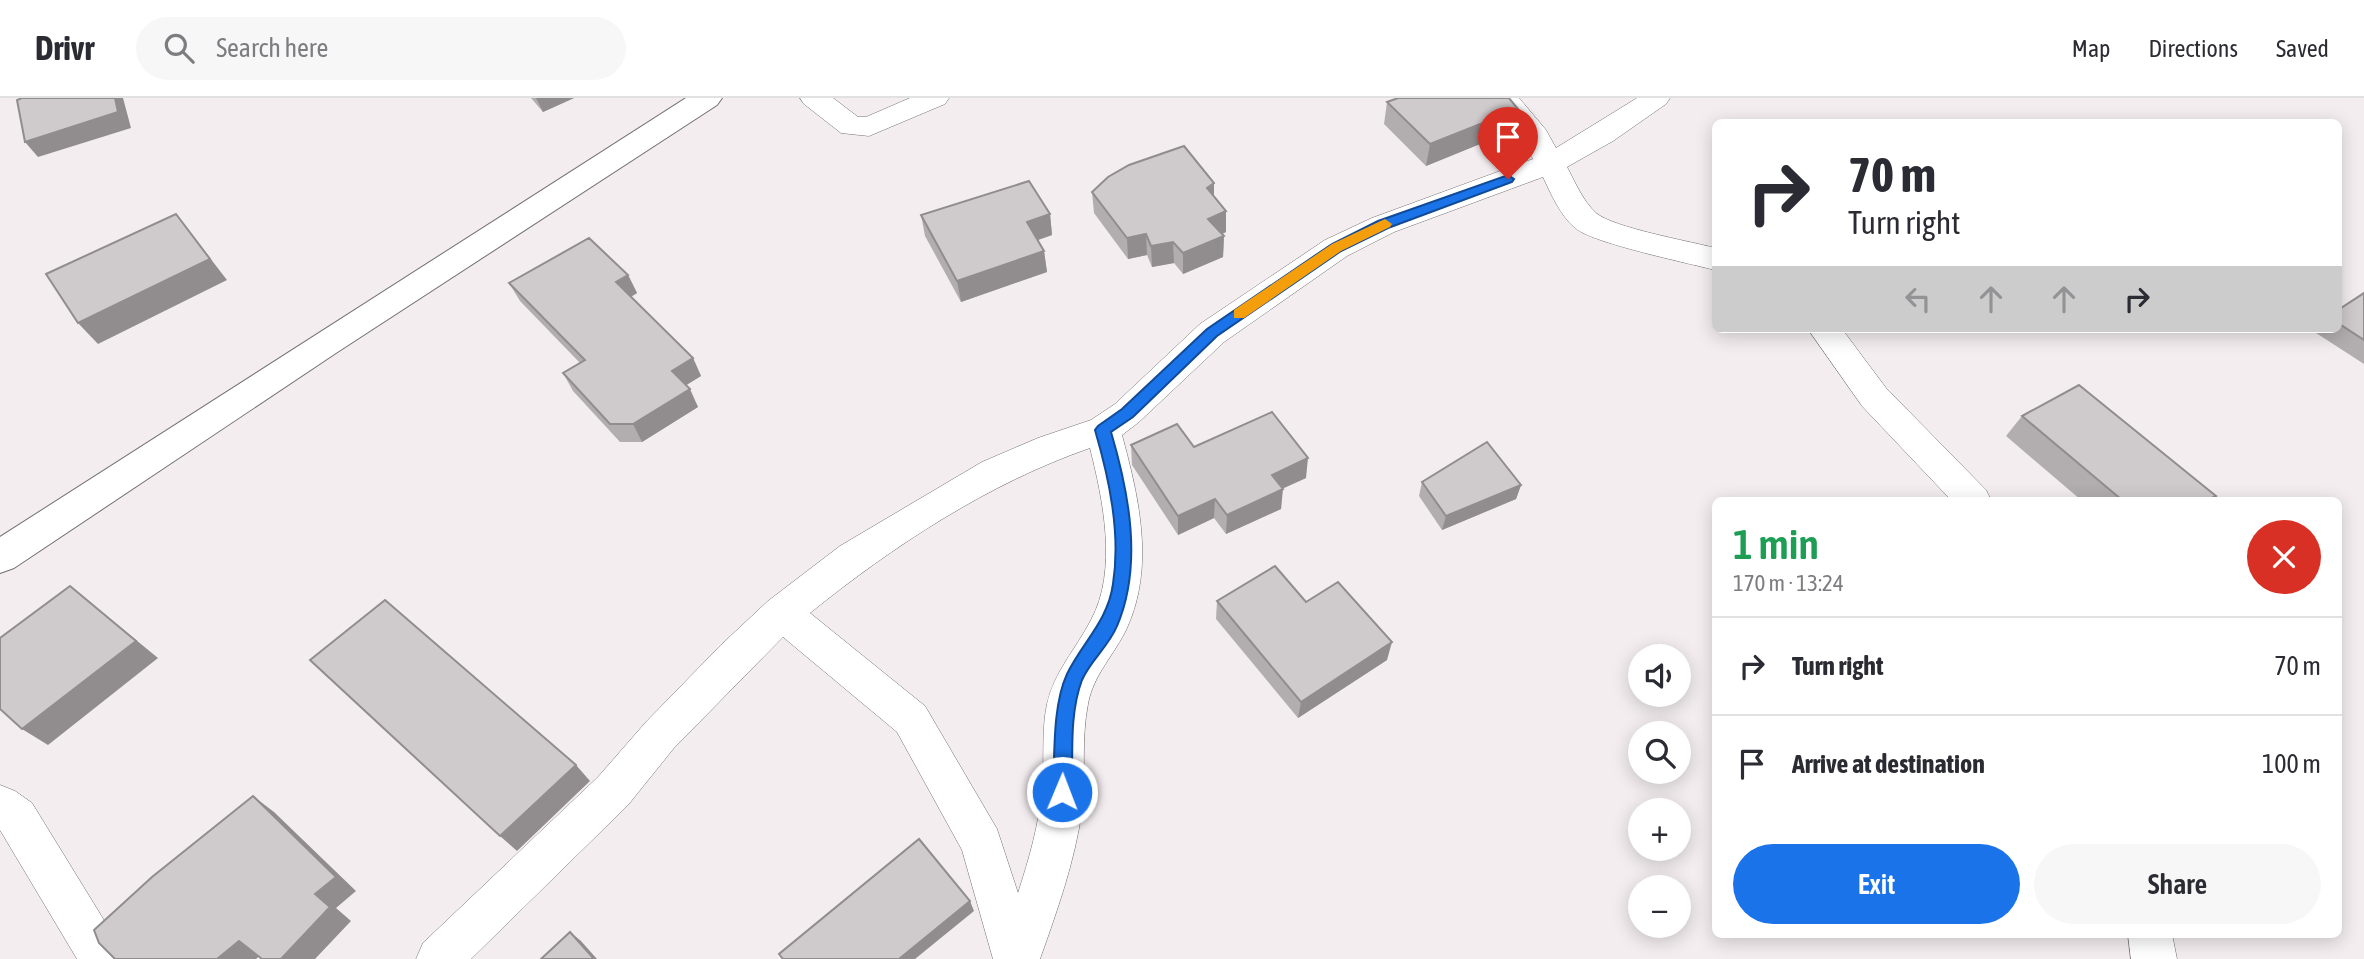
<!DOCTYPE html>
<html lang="en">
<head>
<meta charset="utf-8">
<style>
	:root { --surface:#fff; --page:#f7f7f7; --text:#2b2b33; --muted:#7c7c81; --line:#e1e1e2; --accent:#1a73e8 }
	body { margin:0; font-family:"Asap Condensed",sans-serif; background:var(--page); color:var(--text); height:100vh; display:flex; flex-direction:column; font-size:26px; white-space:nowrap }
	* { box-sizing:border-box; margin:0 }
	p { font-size:23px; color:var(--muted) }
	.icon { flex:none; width:38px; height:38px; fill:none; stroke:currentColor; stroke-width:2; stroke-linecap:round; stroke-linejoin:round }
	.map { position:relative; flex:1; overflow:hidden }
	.sheet { position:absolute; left:1712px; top:399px; width:630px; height:441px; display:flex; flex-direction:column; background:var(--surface); border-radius:10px; box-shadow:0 4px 18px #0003 }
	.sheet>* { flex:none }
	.hud { position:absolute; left:1712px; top:21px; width:630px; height:214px; border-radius:10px; box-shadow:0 4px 18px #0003; background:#fff; color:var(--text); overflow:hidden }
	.fabs { position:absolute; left:1628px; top:546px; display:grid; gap:14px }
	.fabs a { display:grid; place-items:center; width:63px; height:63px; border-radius:50%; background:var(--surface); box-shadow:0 4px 18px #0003; font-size:35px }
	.pin { position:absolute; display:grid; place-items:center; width:60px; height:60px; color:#fff; margin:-72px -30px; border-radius:50% 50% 50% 0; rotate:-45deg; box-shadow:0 0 7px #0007 }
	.pin .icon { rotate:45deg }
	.me { position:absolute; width:77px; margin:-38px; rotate:1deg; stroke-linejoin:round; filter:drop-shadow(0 0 5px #0008) }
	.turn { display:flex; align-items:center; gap:24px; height:147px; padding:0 21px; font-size:32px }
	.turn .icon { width:91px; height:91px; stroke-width:2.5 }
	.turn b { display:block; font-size:49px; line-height:60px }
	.lanes { display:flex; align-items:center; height:66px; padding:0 21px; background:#0003; justify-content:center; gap:35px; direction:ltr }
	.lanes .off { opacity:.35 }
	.round { display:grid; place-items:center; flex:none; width:74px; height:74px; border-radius:37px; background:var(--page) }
	.overview { display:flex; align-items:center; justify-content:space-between; height:119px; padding:0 21px }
	h1 { font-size:42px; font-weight:600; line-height:52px; color:#1e9e55 }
	.primary-button { display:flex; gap:14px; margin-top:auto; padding:14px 21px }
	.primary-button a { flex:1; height:80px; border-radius:42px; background:var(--accent); color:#fff; font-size:28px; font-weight:600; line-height:80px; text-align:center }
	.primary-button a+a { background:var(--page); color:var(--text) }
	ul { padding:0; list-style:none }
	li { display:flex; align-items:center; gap:21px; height:98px; padding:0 21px; border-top:2px solid var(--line) }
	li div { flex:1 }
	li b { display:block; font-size:26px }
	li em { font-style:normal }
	header { display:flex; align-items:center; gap:42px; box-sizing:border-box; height:98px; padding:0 35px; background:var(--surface); border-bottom:2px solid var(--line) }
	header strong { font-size:33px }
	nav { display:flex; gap:38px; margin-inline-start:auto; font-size:24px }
	.search { width:490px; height:63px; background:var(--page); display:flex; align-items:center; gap:18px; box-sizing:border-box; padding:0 24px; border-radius:38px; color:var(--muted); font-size:26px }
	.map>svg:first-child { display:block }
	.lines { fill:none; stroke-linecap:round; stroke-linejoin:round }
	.minor-casing { stroke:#746f71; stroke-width:1 }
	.tertiary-casing { stroke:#746f71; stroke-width:2 }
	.minor { fill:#fff; fill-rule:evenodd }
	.tertiary { fill:#fff; fill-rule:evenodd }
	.wall { fill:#b2aeaf }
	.shaded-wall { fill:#918d8f }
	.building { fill:#cfcacc; stroke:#918d8f; stroke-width:2 }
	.route { fill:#1a73e8; stroke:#114b97; stroke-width:2 }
	.slow { fill:#f59e0b }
</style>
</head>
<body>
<header>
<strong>Drivr</strong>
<div class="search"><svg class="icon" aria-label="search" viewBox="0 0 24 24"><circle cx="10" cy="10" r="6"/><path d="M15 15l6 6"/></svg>Search here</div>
<nav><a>Map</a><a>Directions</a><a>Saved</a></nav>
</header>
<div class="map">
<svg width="2364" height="861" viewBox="0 0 2364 861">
	<rect width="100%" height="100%" fill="#f3edf0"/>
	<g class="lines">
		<g class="minor-casing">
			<g id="minor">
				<polygon points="800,0 833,0 858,19 866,19 910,0 949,0 945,6 869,38 841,35 804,6"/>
				<path d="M1490,0H1519L1546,32L1556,50L1637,0H1670L1666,6L1613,43L1567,69C1575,84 1583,103 1596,115C1614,130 1689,143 1715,150V172C1688,165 1592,145 1575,130C1560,117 1551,96 1543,79L1394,134L1347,158L1224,244L1139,324L1122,337C1139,400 1155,468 1127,530C1115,556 1093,577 1088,606C1081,641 1086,677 1082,712C1075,763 1057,813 1040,861H993L962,752L897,634L783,539L674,650L628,707L471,861H416L423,845L598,679L646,624L721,547L768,503L840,448L982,364L1038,340L1091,322L1115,306L1200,226L1325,142L1372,120L1533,61L1524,43ZM1090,350C1103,402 1118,472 1091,522C1076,551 1054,574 1047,606C1041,634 1045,663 1042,691C1039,727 1029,761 1018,795L997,731L925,608L810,515C893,448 989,385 1090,350Z"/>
				<polygon points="1808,231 1842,231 1886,290 1986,392 1991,402 1951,402 1862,308"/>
				<polygon points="0,687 15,693 32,705 118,845 125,861 77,861 0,732"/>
				<polygon points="2128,836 2172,836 2177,861 2131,861"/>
			</g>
		</g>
		<g class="tertiary-casing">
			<polygon id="tertiary" points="686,0 722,0 717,7 336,255 14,470 0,475 0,439"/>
		</g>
		<use href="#minor" class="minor"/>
		<use href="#tertiary" class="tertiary"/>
	</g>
	<g class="wall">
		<polygon points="531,0 574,0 543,14"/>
		<polygon points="1387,4 1512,33 1426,68 1384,26"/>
		<polygon points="1214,85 1214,99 1226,113 1226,134 1222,136 1224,138 1223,159 1183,176 1174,165 1152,169 1147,157 1128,161 1094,115 1092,94"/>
		<polygon points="1050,116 1052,137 1038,142 1044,153 1047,174 961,204 925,138 921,117"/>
		<polygon points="628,177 637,195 631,199 693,260 701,278 686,287 698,309 642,344 620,344 573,293 563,275 580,265 520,203 509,185"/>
		<polygon points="2364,195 2364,266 2313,233 2315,231 2338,231 2338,212"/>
		<polygon points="2022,318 2216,398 2211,402 2081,402 2006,338"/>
		<polygon points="1131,347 1194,349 1306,380 1282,391 1281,411 1226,436 1214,420 1178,437 1132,367"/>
		<polygon points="1422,384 1521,387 1516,401 1442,432 1419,398"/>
		<polygon points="1217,503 1306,504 1387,562 1298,620 1216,521"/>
	</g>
	<g class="shaded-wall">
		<polygon points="115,0 123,0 131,30 38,59 25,44"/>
		<polygon points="536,0 574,0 543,14"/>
		<polygon points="1518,11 1512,33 1426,68 1430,46"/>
		<polygon points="1214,85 1214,106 1207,90"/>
		<polygon points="1226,113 1226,134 1208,142 1208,121"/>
		<polygon points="176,116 227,182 98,246 78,225"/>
		<polygon points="1050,116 1052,137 1029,145 1027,124"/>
		<polygon points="1146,136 1147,157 1128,161 1127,140"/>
		<polygon points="1224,138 1223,159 1183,176 1183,155"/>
		<polygon points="1173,144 1174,165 1152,169 1151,148"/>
		<polygon points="1044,153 1047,174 961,204 957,183"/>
		<polygon points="628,177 637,195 625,202 616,184"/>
		<polygon points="693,260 701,278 680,291 672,273"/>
		<polygon points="690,291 698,309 642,344 633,326"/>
		<polygon points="1308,360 1306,380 1270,396 1272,377"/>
		<polygon points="1521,387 1516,401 1442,432 1446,418"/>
		<polygon points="1283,391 1281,411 1226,436 1227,417"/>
		<polygon points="1215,401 1214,420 1178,437 1178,418"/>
		<polygon points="70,488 158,560 48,647 22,631"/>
		<polygon points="1392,544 1387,562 1298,620 1301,604"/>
		<polygon points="576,667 590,683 517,753 500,738"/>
		<polygon points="253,698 274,714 356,793 336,810 351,823 315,861 281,861"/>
		<polygon points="970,803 974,813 915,861 899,861"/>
		<polygon points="570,834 581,843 597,861 594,861"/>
		<polygon points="239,843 263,855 256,861 217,861"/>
	</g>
	<g class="building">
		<polygon points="22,0 115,0 118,14 25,44 17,2"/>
		<polygon points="1398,0 1509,0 1518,11 1430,46 1387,4"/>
		<polygon points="1184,48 1214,85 1207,90 1226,113 1208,121 1224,138 1183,155 1173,144 1151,148 1146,136 1127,140 1092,94 1108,79 1129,67"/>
		<polygon points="1029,83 1050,116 1027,124 1044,153 957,183 921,117"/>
		<polygon points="176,116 210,161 78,225 46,176"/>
		<polygon points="589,140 628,177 616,184 693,260 672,273 690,291 633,326 610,326 563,275 585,262 509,185"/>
		<polygon points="2364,195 2364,242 2338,225 2338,212"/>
		<polygon points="2079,287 2216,398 2208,402 2122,402 2022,318"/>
		<polygon points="1272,314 1308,360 1272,377 1283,391 1227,417 1215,401 1178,418 1131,347 1177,326 1194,349"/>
		<polygon points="1487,344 1521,387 1446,418 1422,384"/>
		<polygon points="1275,468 1306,504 1338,484 1392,544 1301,604 1217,503"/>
		<polygon points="70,488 136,543 22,631 0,611 0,540"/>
		<polygon points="385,502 576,667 500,738 310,562"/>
		<polygon points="253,698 336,779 315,796 330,809 281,861 262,861 239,843 217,861 115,861 99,845 94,832 152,779"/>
		<polygon points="919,741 970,803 899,861 783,861 779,856"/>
		<polygon points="570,834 594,861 541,861"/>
	</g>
	<path class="route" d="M1508,77L1514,81L1512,84L1388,130L1341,153L1217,238L1133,319L1111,334C1129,395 1143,467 1117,528C1109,548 1090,563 1082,582C1069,616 1073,658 1072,694L1069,700L1062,702L1056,700L1053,694C1055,658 1052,609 1067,576C1082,545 1108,523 1113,486C1121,435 1109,380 1095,332L1098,328L1122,311L1207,231L1332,146L1378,123Z"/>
	<polygon class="slow" points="1385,121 1392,126 1390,129 1341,153 1244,220 1234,220 1234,212 1332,146"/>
</svg>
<div class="fabs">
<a><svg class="icon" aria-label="sound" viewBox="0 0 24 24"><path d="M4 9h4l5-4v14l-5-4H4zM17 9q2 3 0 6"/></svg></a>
<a><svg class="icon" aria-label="search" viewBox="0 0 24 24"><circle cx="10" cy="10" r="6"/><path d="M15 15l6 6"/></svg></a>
<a>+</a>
<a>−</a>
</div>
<div class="pin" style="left:1508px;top:81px;background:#d93025"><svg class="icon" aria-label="arrive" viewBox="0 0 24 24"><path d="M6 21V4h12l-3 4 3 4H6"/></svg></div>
<svg class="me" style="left:1062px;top:694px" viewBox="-20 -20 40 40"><circle r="17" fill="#1a73e8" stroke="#fff" stroke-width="3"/><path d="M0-11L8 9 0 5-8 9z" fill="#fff"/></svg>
<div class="hud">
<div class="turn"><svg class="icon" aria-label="right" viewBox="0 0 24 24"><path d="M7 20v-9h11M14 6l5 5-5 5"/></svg><div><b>70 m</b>Turn right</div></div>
<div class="lanes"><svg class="icon off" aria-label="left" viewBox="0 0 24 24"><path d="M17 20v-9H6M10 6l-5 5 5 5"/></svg><svg class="icon off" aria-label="ahead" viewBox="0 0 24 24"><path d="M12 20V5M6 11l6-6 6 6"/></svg><svg class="icon off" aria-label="ahead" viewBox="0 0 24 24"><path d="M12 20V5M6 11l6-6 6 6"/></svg><svg class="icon" aria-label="right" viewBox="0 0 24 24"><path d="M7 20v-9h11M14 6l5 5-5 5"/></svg></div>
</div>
<section class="sheet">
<div class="overview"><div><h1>1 min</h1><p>170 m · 13:24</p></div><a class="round" style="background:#d93025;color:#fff"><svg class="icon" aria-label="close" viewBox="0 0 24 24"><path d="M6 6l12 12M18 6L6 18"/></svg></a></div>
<ul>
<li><svg class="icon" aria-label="right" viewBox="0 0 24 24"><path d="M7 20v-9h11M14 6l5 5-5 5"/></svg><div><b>Turn right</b></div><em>70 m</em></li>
<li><svg class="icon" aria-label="arrive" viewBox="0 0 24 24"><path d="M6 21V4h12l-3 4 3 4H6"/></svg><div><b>Arrive at destination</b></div><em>100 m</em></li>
</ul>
<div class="primary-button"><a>Exit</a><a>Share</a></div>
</section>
</div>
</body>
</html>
